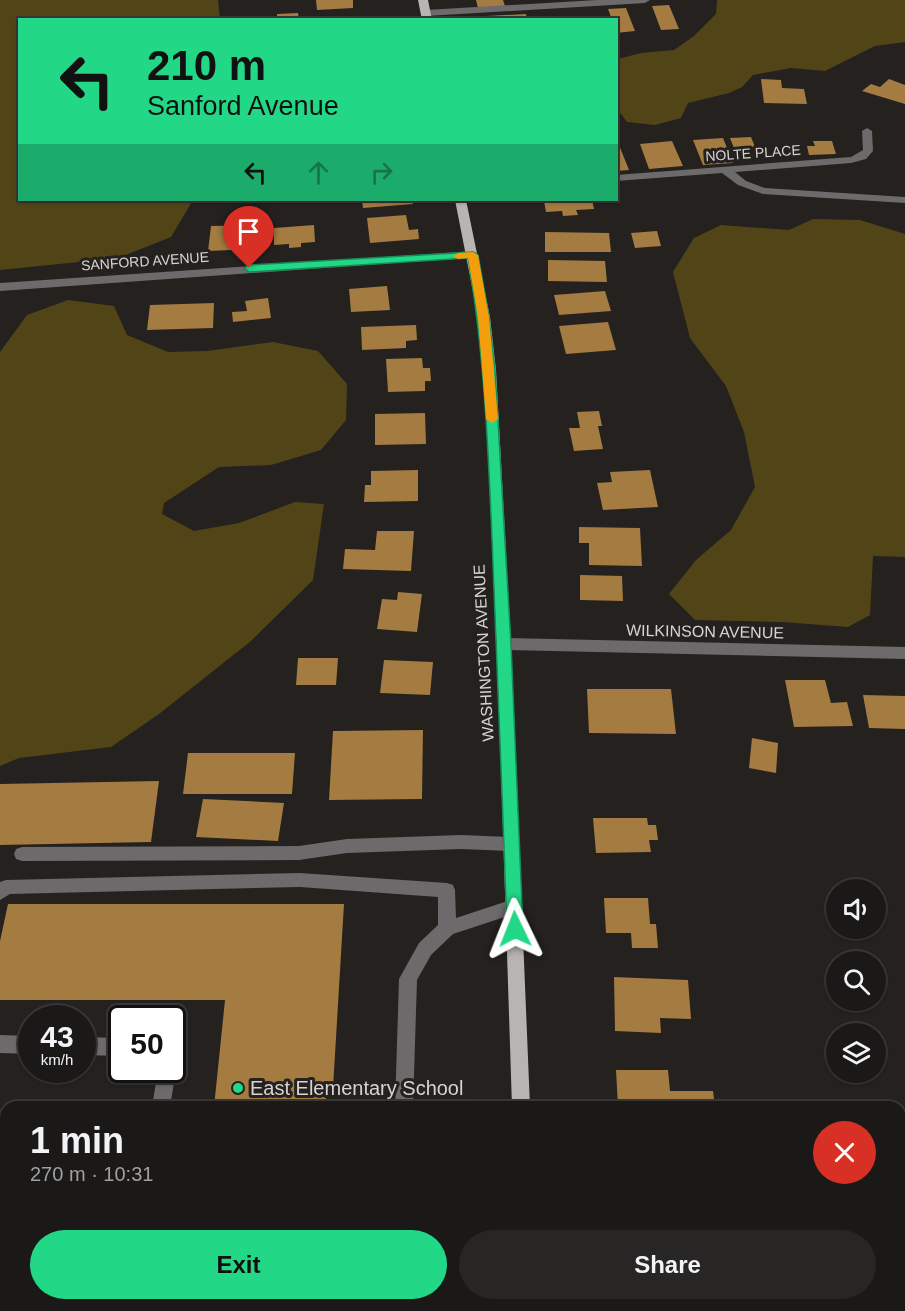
<!DOCTYPE html>
<html lang="en">
<head>
<meta charset="utf-8">
<style>
	:root { --surface:#1b1917; --page:#282624; --text:#f1f3f6; --muted:#a0a0a1; --line:#393836; --accent:#22d887 }
	body { margin:0; font-family:Helvetica,sans-serif; background:var(--page); color:var(--text); height:100vh; display:flex; flex-direction:column; font-size:22px; white-space:nowrap }
	* { box-sizing:border-box; margin:0 }
	p { font-size:20px; color:var(--muted) }
	.icon { flex:none; width:33px; height:33px; fill:none; stroke:currentColor; stroke-width:2; stroke-linecap:round; stroke-linejoin:round }
	.map { position:relative; flex:1; overflow:hidden }
	.details { position:absolute; left:0px; top:1101px; width:906px; height:210px; display:flex; flex-direction:column; background:var(--surface); border-radius:18px 18px 0 0; box-shadow:0 2px 4px #0004,0 0 0 2px var(--line) }
	.details>* { flex:none }
	.guide { position:absolute; left:18px; top:18px; width:600px; height:183px; border-radius:0px; box-shadow:0 2px 4px #0004,0 0 0 2px var(--line); background:#22d887; color:#111; overflow:hidden }
	.fabs { position:absolute; left:826px; top:879px; display:grid; gap:12px }
	.fabs a { display:grid; place-items:center; width:60px; height:60px; border-radius:50%; background:var(--surface); box-shadow:0 2px 4px #0004,0 0 0 2px var(--line); font-size:30px }
	.speed { position:absolute; left:18px; top:1005px; display:flex; gap:12px; font-size:30px; font-weight:700; text-align:center }
	.speed>* { display:grid; place-content:center; width:78px; height:78px; border-radius:50%; background:var(--surface); box-shadow:0 2px 4px #0004,0 0 0 2px var(--line); line-height:1 }
	.speed small { font-size:15px; font-weight:400 }
	.speed .limit { border:3px solid #111; border-radius:9px; background:#fff; color:#111 }
	.pin { position:absolute; display:grid; place-items:center; width:51px; height:51px; color:#fff; margin:-62px -26px; border-radius:50% 50% 50% 0; rotate:-45deg; box-shadow:0 0 6px #0007 }
	.pin .icon { rotate:45deg }
	.me { position:absolute; width:66px; margin:-33px; rotate:358deg; stroke-linejoin:round; filter:drop-shadow(0 0 4px #0008) }
	.turn { display:flex; align-items:center; gap:21px; height:126px; padding:0 30px; font-size:27px }
	.turn .icon { width:78px; height:78px; stroke-width:2.5 }
	.turn b { display:block; font-size:42px; line-height:51px }
	.lanes { display:flex; align-items:center; height:57px; padding:0 30px; background:#0003; justify-content:center; gap:30px; direction:ltr }
	.lanes .off { opacity:.35 }
	.round { display:grid; place-items:center; flex:none; width:63px; height:63px; border-radius:32px; background:var(--page) }
	.overview { display:flex; align-items:center; justify-content:space-between; height:102px; padding:0 30px }
	h1 { font-size:36px; font-weight:800; line-height:45px }
	.button { display:flex; gap:12px; margin-top:auto; padding:12px 30px }
	.button a { flex:1; height:69px; border-radius:36px; background:var(--accent); color:#111; font-size:24px; font-weight:800; line-height:69px; text-align:center }
	.button a+a { background:var(--page); color:var(--text) }
	.map>svg:first-child { display:block }
	.green { fill:#514518 }
	.building { fill:#a47b40 }
	.lines { fill:none; stroke-linecap:round; stroke-linejoin:round }
	.minor { fill:#6c6a6a; fill-rule:evenodd }
	.major { fill:#b8b4b3; fill-rule:evenodd }
	.route { fill:#22d887; stroke:#168c58; stroke-width:1.5 }
	.slow { fill:#f59e0b }
	.poi-dot { fill:#22d887; stroke:#24211f; stroke-width:2 }
	.labels { text-anchor:middle; stroke-width:6; stroke-linejoin:round; paint-order:stroke }
	.far-street-label { font-size:14px; fill:#d6d4d2; stroke:#24211f }
	.street-label { font-size:16px; fill:#d6d4d2; stroke:#24211f }
	.near-poi-label { font-size:20px; fill:#d6d4d2; stroke:#24211f; text-anchor:start }
</style>
</head>
<body>
<div class="map">
<svg width="905" height="1311" viewBox="0 0 905 1311">
	<rect width="100%" height="100%" fill="#24211f"/>
	<g class="green">
		<polygon points="0,0 218,0 220,19 20,20 20,200 193,200 171,237 118,258 0,270"/>
		<polygon points="717,0 905,0 905,42 875,46 825,71 791,68 753,75 742,87 729,93 688,103 681,118 655,125 627,122 617,109 618,59 641,53 674,50 694,36 716,14"/>
		<polygon points="813,219 860,220 905,234 905,557 873,556 870,615 848,627 782,622 695,620 669,594 696,560 731,530 755,487 744,432 726,386 690,338 673,272 694,238 721,225 789,230"/>
		<polygon points="68,300 114,306 127,335 168,352 207,351 273,342 318,351 347,384 346,420 321,450 271,465 219,467 164,503 162,514 194,531 239,523 295,502 324,504 313,580 251,641 159,714 111,747 19,758 0,766 0,352 27,315"/>
	</g>
	<g class="building">
		<polygon points="316,0 353,0 353,8 317,10"/>
		<polygon points="476,0 503,0 505,6 478,8"/>
		<polygon points="669,5 679,29 661,30 652,6"/>
		<polygon points="626,8 635,31 616,33 616,20 612,20 608,9"/>
		<polygon points="298,13 299,20 277,20 277,14"/>
		<polygon points="526,14 527,20 486,20 486,16"/>
		<polygon points="761,79 781,80 782,88 804,89 807,104 764,103"/>
		<polygon points="889,79 905,85 905,104 862,91 871,84 880,87"/>
		<polygon points="751,137 755,147 734,148 730,138"/>
		<polygon points="723,138 733,163 703,165 693,140"/>
		<polygon points="672,141 683,166 649,169 640,144"/>
		<polygon points="813,141 832,141 836,154 809,155 807,146 815,146"/>
		<polygon points="616,145 619,145 629,170 616,171"/>
		<polygon points="362,200 412,200 413,204 363,208"/>
		<polygon points="551,200 592,200 594,209 576,210 578,215 563,216 562,211 546,212 544,201"/>
		<polygon points="406,215 409,230 418,229 419,239 370,243 367,218"/>
		<polygon points="255,225 253,249 208,251 211,226"/>
		<polygon points="314,225 315,242 301,243 301,247 289,248 289,244 274,245 274,228"/>
		<polygon points="657,231 661,246 635,248 631,233"/>
		<polygon points="545,232 609,233 611,252 545,252"/>
		<polygon points="548,260 605,261 607,282 548,281"/>
		<polygon points="387,286 390,310 351,312 349,289"/>
		<polygon points="605,291 611,311 559,315 554,295"/>
		<polygon points="268,298 271,318 233,322 232,312 247,311 245,301"/>
		<polygon points="214,303 213,328 147,330 150,305"/>
		<polygon points="608,322 616,350 566,354 559,326"/>
		<polygon points="416,325 417,340 406,341 406,348 362,350 361,327"/>
		<polygon points="422,358 423,368 430,368 431,381 425,381 425,391 388,392 386,359"/>
		<polygon points="599,411 602,426 598,426 603,449 574,451 569,428 580,428 577,412"/>
		<polygon points="425,413 426,444 375,445 375,414"/>
		<polygon points="418,470 418,501 364,502 365,485 371,485 371,471"/>
		<polygon points="650,470 658,507 603,510 597,483 612,482 610,472"/>
		<polygon points="579,527 640,528 642,566 589,565 589,543 579,543"/>
		<polygon points="377,531 414,531 411,571 343,569 345,549 375,550"/>
		<polygon points="580,575 622,576 623,601 580,600"/>
		<polygon points="398,592 422,594 417,632 377,629 382,599 397,600"/>
		<polygon points="298,658 338,658 336,685 296,685"/>
		<polygon points="384,660 433,662 430,695 380,693"/>
		<polygon points="785,680 825,680 831,703 847,702 853,726 794,727"/>
		<polygon points="587,689 671,689 676,734 589,733"/>
		<polygon points="863,695 905,696 905,729 869,728"/>
		<polygon points="423,730 422,799 329,800 333,731"/>
		<polygon points="752,738 778,743 776,773 749,768"/>
		<polygon points="188,753 295,753 292,794 183,794"/>
		<polygon points="159,781 151,842 0,845 0,784"/>
		<polygon points="203,799 284,803 278,841 196,837"/>
		<polygon points="593,818 647,818 648,825 656,825 658,840 649,840 651,852 596,853"/>
		<polygon points="604,898 648,898 650,924 656,924 658,948 632,948 631,933 606,933"/>
		<polygon points="8,904 344,904 333,1088 326,1090 326,1107 214,1107 225,1000 0,1000 0,941"/>
		<polygon points="614,977 688,980 691,1019 660,1018 661,1033 615,1031"/>
		<polygon points="616,1070 668,1070 670,1091 713,1091 715,1107 618,1107"/>
		<polygon points="0,1200 6,1200 6,1305 316,1305 316,1311 0,1311"/>
		<rect x="647" y="1305" width="90" height="6"/>
	</g>
	<g class="lines">
		<g class="minor">
			<polygon points="597,0 650,0 645,3 426,16 421,13 426,10"/>
			<polygon points="867,128 872,131 873,151 866,159 851,163 735,172 746,181 765,188 905,197 905,203 763,194 738,185 722,173 616,181 616,175 851,157 863,150 862,131"/>
			<polygon points="473,251 477,253 477,257 0,291 0,283"/>
			<polygon points="504,638 905,647 905,659 504,650 499,648 497,644 499,640"/>
			<polygon points="461,835 511,837 517,839 519,844 517,849 511,851 461,849 347,853 299,860 22,861 16,859 14,854 16,849 22,847 299,846 347,839"/>
			<polygon points="300,873 447,883 453,885 455,890 456,918 514,899 520,902 523,907 520,912 453,934 431,955 417,980 413,1107 395,1107 399,979 419,943 438,925 438,897 300,887 10,894 0,900 0,882 6,880"/>
			<polygon points="0,1035 32,1036 32,1054 0,1053"/>
			<polygon points="82,1037 122,1038 122,1056 82,1055"/>
			<polygon points="172,1063 176,1070 170,1107 152,1107 158,1070 172,1070"/>
			<rect x="0" y="1121" width="6" height="18"/>
			<rect x="387" y="1305" width="20" height="6"/>
		</g>
		<g class="major">
			<polygon points="418,0 428,0 432,20 422,20"/>
			<polygon points="455,200 466,200 490,317 496,370 511,644 530,1107 512,1107 497,644 484,370 478,317"/>
			<rect x="519" y="1305" width="20" height="6"/>
		</g>
	</g>
	<path class="route" d="M473,252L478,255L489,317L495,370L511,644L523,929L520,934L515,936L509,934L507,929C502,799 498,669 492,539C488,444 484,351 468,258L249,272L244,268L249,265Z"/>
	<polygon class="slow" points="473,252 478,255 489,317 498,419 492,423 486,419 478,317 468,258 458,259 453,256 458,253"/>
	<circle class="poi-dot" cx="238" cy="1088" r="6"/>
	<g class="labels">
		<g class="far-street-label">
			<text transform="translate(753 153) rotate(-4)" y="5">NOLTE PLACE</text>
			<text transform="translate(145 261) rotate(-4)" y="5">SANFORD AVENUE</text>
		</g>
		<g class="street-label">
			<text transform="translate(705 631) rotate(1)" y="6">WILKINSON AVENUE</text>
			<text transform="translate(483 653) rotate(-93)" y="6">WASHINGTON AVENUE</text>
		</g>
		<g class="near-poi-label">
			<text x="250" y="1095">East Elementary School</text>
		</g>
	</g>
</svg>
<div class="fabs">
<a><svg class="icon" aria-label="sound" viewBox="0 0 24 24"><path d="M4 9h4l5-4v14l-5-4H4zM17 9q2 3 0 6"/></svg></a>
<a><svg class="icon" aria-label="search" viewBox="0 0 24 24"><circle cx="10" cy="10" r="6"/><path d="M15 15l6 6"/></svg></a>
<a><svg class="icon" aria-label="layers" viewBox="0 0 24 24"><path d="M12 4l9 5-9 5-9-5zM3 14l9 5 9-5"/></svg></a>
</div>
<div class="speed"><div>43<small>km/h</small></div><div class="limit">50</div></div>
<div class="pin" style="left:249px;top:268px;background:#d93025"><svg class="icon" aria-label="arrive" viewBox="0 0 24 24"><path d="M6 21V4h12l-3 4 3 4H6"/></svg></div>
<svg class="me" style="left:515px;top:929px" viewBox="-20 -20 40 40"><path d="M0-17L14 15 0 8-14 15z" fill="#22d887" stroke="#fff" stroke-width="4"/></svg>
<div class="guide">
<div class="turn"><svg class="icon" aria-label="left" viewBox="0 0 24 24"><path d="M17 20v-9H6M10 6l-5 5 5 5"/></svg><div><b>210 m</b>Sanford Avenue</div></div>
<div class="lanes"><svg class="icon" aria-label="left" viewBox="0 0 24 24"><path d="M17 20v-9H6M10 6l-5 5 5 5"/></svg><svg class="icon off" aria-label="ahead" viewBox="0 0 24 24"><path d="M12 20V5M6 11l6-6 6 6"/></svg><svg class="icon off" aria-label="right" viewBox="0 0 24 24"><path d="M7 20v-9h11M14 6l5 5-5 5"/></svg></div>
</div>
<section class="details">
<div class="overview"><div><h1>1 min</h1><p>270 m · 10:31</p></div><a class="round" style="background:#d93025;color:#fff"><svg class="icon" aria-label="close" viewBox="0 0 24 24"><path d="M6 6l12 12M18 6L6 18"/></svg></a></div>
<div class="button"><a>Exit</a><a>Share</a></div>
</section>
</div>
</body>
</html>
